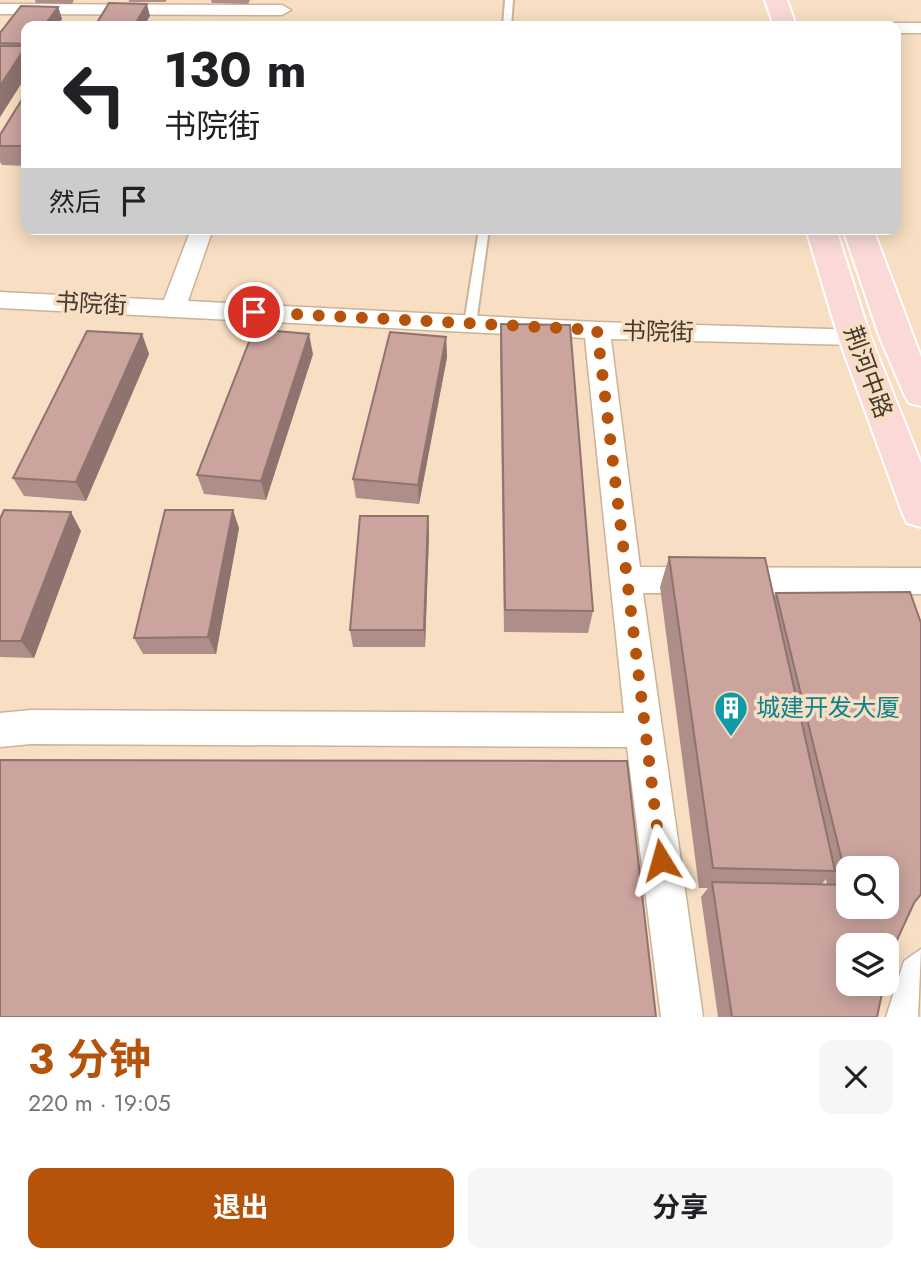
<!DOCTYPE html>
<html lang="zh">
<head>
<meta charset="utf-8">
<style>
	:root { --surface:#fff; --page:#f6f6f6; --text:#202124; --muted:#757577; --accent:#b45309 }
	body { margin:0; font-family:Jost,"Noto Sans SC",sans-serif; background:var(--page); color:var(--text); height:100vh; display:flex; flex-direction:column; font-size:26px; white-space:nowrap }
	* { box-sizing:border-box; margin:0 }
	p { font-size:23px; color:var(--muted) }
	.icon { flex:none; width:38px; height:38px; fill:none; stroke:currentColor; stroke-width:2; stroke-linecap:round; stroke-linejoin:round }
	.map { position:relative; height:1017px; overflow:hidden }
	.panel { display:flex; flex-direction:column; background:var(--surface); flex:1 }
	.panel>* { flex:none }
	.top-card { position:absolute; left:21px; top:21px; width:880px; height:214px; border-radius:14px; box-shadow:0 4px 18px #0003; background:#fff; color:var(--text); overflow:hidden }
	.fabs { position:absolute; left:836px; top:856px; display:grid; gap:14px }
	.fabs a { display:grid; place-items:center; width:63px; height:63px; border-radius:14px; background:var(--surface); box-shadow:0 4px 18px #0003; font-size:35px }
	.pin { position:absolute; display:grid; place-items:center; width:60px; height:60px; color:#fff; margin:-30px; border:4px solid #fff; border-radius:50%; box-shadow:0 2px 7px #0007 }
	.me { position:absolute; width:77px; margin:-38px; rotate:352deg; stroke-linejoin:round; filter:drop-shadow(0 0 5px #0008) }
	.turn { display:flex; align-items:center; gap:24px; height:147px; padding:0 28px; font-size:32px }
	.turn .icon { width:91px; height:91px; stroke-width:2.5 }
	.turn b { display:block; font-size:49px; line-height:60px }
	.then { display:flex; align-items:center; height:66px; padding:0 28px; background:#0003; gap:14px; font-size:26px }
	.round { display:grid; place-items:center; flex:none; width:74px; height:74px; border-radius:14px; background:var(--page) }
	.summary { display:flex; align-items:center; justify-content:space-between; height:119px; padding:0 28px }
	h1 { font-size:42px; font-weight:700; line-height:52px; color:var(--accent) }
	.cta { display:flex; gap:14px; margin-top:auto; padding:14px 28px }
	.cta a { flex:1; height:80px; border-radius:14px; background:var(--accent); color:#fff; font-size:28px; font-weight:700; line-height:80px; text-align:center }
	.cta a+a { background:var(--page); color:var(--text) }
	.map>svg:first-child { display:block }
	.lines { fill:none; stroke-linecap:round; stroke-linejoin:round }
	.service-casing { stroke:#cbb398; stroke-width:4 }
	.pedestrian-casing { stroke:#cbb398; stroke-width:3 }
	.minor-casing { stroke:#cbb398; stroke-width:3 }
	.primary-casing { stroke:#fff; stroke-width:4 }
	.service { fill:#fff; fill-rule:evenodd }
	.pedestrian { fill:#fff; fill-rule:evenodd }
	.minor { fill:#fff; fill-rule:evenodd }
	.primary { fill:#fad9d6; fill-rule:evenodd }
	.wall { fill:#af8d88; fill-rule:evenodd }
	.shaded-wall { fill:#8e736f }
	.building { fill:#cba49e; stroke:#8e736f; stroke-width:2; fill-rule:evenodd }
	.route { stroke:#b45309; stroke-width:12; stroke-dasharray:0 21.6 }
	.labels { text-anchor:middle; stroke-width:7; stroke-linejoin:round; paint-order:stroke }
	.street-label { font-size:24px; fill:#43392e; stroke:#f8dfc3 }
	.culture-label { font-size:24px; fill:#0d838f; stroke:#f8dfc3; text-anchor:start }
</style>
</head>
<body>
<div class="map">
<svg width="921" height="1017" viewBox="0 0 921 1017">
	<rect width="100%" height="100%" fill="#f8dfc3"/>
	<g class="lines">
		<g class="service-casing">
			<g id="service">
				<polygon points="505,0 513,0 511,26 503,26"/>
				<polygon points="479,229 489,229 476,324 470,328 464,324"/>
			</g>
		</g>
		<g class="pedestrian-casing">
			<polygon id="pedestrian" points="921,949 918,1017 886,1017 904,961"/>
		</g>
		<g class="minor-casing">
			<g id="minor">
				<polygon points="0,4 282,5 291,10 282,15 0,14"/>
				<polygon points="896,23 921,23 921,33 896,33 896,26 888,26"/>
				<polygon points="191,229 213,229 188,301 597,322 863,330 867,336 863,342 854,345 611,339 640,567 921,568 921,594 643,593 703,1017 661,1017 627,747 31,744 0,747 0,713 31,710 624,713 585,338 0,308 0,292 164,300"/>
			</g>
		</g>
		<g class="primary-casing">
			<g id="primary">
				<polygon points="765,0 787,0 796,26 774,26"/>
				<polygon points="806,229 836,229 870,336 921,463 921,527 907,523 902,512 838,336"/>
				<polygon points="843,229 873,229 921,357 921,406 909,403 904,394 880,338"/>
			</g>
		</g>
		<use href="#service" class="service"/>
		<use href="#pedestrian" class="pedestrian"/>
		<use href="#minor" class="minor"/>
		<use href="#primary" class="primary"/>
	</g>
	<g class="wall">
		<polygon points="35,0 74,0 72,4 36,3"/>
		<polygon points="129,0 167,0 165,2 129,2"/>
		<polygon points="211,0 250,0 248,4 212,3"/>
		<polygon points="58,7 62,19 57,26 26,26 26,76 0,117 0,33"/>
		<polygon points="26,93 26,166 2,165 0,162 0,135"/>
		<polygon points="501,324 593,611 588,633 504,632 500,349"/>
		<polygon points="142,334 149,354 86,501 24,496 13,478"/>
		<polygon points="446,337 447,357 419,504 356,498 353,479"/>
		<polygon points="313,354 266,500 204,494 197,475"/>
		<polygon points="428,516 429,535 425,647 353,647 350,630"/>
		<polygon points="0,519 81,531 34,658 0,657"/>
		<polygon points="239,528 216,654 143,654 134,638"/>
		<path d="M669,557L774,597L776,593L914,903L890,955L877,1017H718L701,897L708,888H699L660,587ZM826,879L827,885H821Z"/>
	</g>
	<g class="shaded-wall">
		<polygon points="147,4 150,16 144,26 134,26"/>
		<polygon points="58,7 62,19 57,26 44,26"/>
		<polygon points="26,47 26,76 0,117 0,86"/>
		<polygon points="142,334 149,354 86,501 76,482"/>
		<polygon points="309,334 313,354 266,500 261,481"/>
		<polygon points="446,337 447,357 419,504 418,485"/>
		<polygon points="233,510 239,528 216,654 208,637"/>
		<polygon points="71,512 81,531 34,658 21,641"/>
		<polygon points="428,516 429,535 425,647 424,630"/>
	</g>
	<g class="building">
		<polygon points="109,3 147,4 134,26 95,26"/>
		<polygon points="21,6 58,7 44,26 26,26 26,44 0,43 0,33"/>
		<polygon points="0,46 26,46 0,86"/>
		<polygon points="26,93 26,146 0,146 0,135"/>
		<polygon points="501,324 570,325 593,611 505,610"/>
		<polygon points="254,329 309,334 261,481 197,475"/>
		<polygon points="87,331 142,334 76,482 13,478"/>
		<polygon points="390,332 446,337 418,485 353,479"/>
		<polygon points="4,510 71,512 21,641 0,641 0,519"/>
		<polygon points="165,510 233,510 208,637 134,638"/>
		<polygon points="360,516 428,516 424,630 350,630"/>
		<polygon points="669,557 765,558 835,871 713,868"/>
		<path d="M910,592L921,623V894L914,903L890,955L887,970V945H849V984H884L877,1017H732L712,882L848,885L776,593ZM849,868H887V906H849Z"/>
		<polygon points="0,760 627,761 656,1017 0,1017"/>
	</g>
	<g class="lines">
		<polyline class="route" points="254,312 597,330 661,860"/>
	</g>
	<defs>
		<g id="building-pin" transform="scale(1.75)"><path d="M0 17L-7.5 6A9.5 9.5 0 1 1 7.5 6Z" fill="#0f9aa8" stroke="#f8dfc3"/><path d="M-4-6H4V6H1V3H-1V6H-4ZM-2.5-4.3h1.7v1.8h-1.7ZM.8-4.3h1.7v1.8H.8ZM-2.5-1h1.7V.8h-1.7ZM.8-1h1.7V.8H.8Z" fill="#fff"/></g>
	</defs>
	<g fill-rule="evenodd">
		<use href="#building-pin" x="731" y="708"/>
	</g>
	<g class="labels">
		<g class="street-label">
			<text transform="translate(91 304) rotate(3)" y="8">书院街</text>
			<text transform="translate(658 332) rotate(1)" y="8">书院街</text>
			<text transform="translate(868 372) rotate(70)" y="8">荆河中路</text>
		</g>
		<g class="culture-label">
			<text x="756" y="716">城建开发大厦</text>
		</g>
	</g>
</svg>
<div class="fabs">
<a><svg class="icon" aria-label="search" viewBox="0 0 24 24"><circle cx="10" cy="10" r="6"/><path d="M15 15l6 6"/></svg></a>
<a><svg class="icon" aria-label="layers" viewBox="0 0 24 24"><path d="M12 4l9 5-9 5-9-5zM3 14l9 5 9-5"/></svg></a>
</div>
<div class="pin" style="left:254px;top:312px;background:#d93025"><svg class="icon" aria-label="arrive" viewBox="0 0 24 24"><path d="M6 21V4h12l-3 4 3 4H6"/></svg></div>
<svg class="me" style="left:661px;top:860px" viewBox="-20 -20 40 40"><path d="M0-17L14 15 0 8-14 15z" fill="#b45309" stroke="#fff" stroke-width="4"/></svg>
<div class="top-card">
<div class="turn"><svg class="icon" aria-label="left" viewBox="0 0 24 24"><path d="M17 20v-9H6M10 6l-5 5 5 5"/></svg><div><b>130 m</b>书院街</div></div>
<div class="then">然后<svg class="icon" aria-label="arrive" viewBox="0 0 24 24"><path d="M6 21V4h12l-3 4 3 4H6"/></svg></div>
</div>
</div>
<section class="panel">
<div class="summary"><div><h1>3 分钟</h1><p>220 m · 19:05</p></div><a class="round"><svg class="icon" aria-label="close" viewBox="0 0 24 24"><path d="M6 6l12 12M18 6L6 18"/></svg></a></div>
<div class="cta"><a>退出</a><a>分享</a></div>
</section>
</body>
</html>
